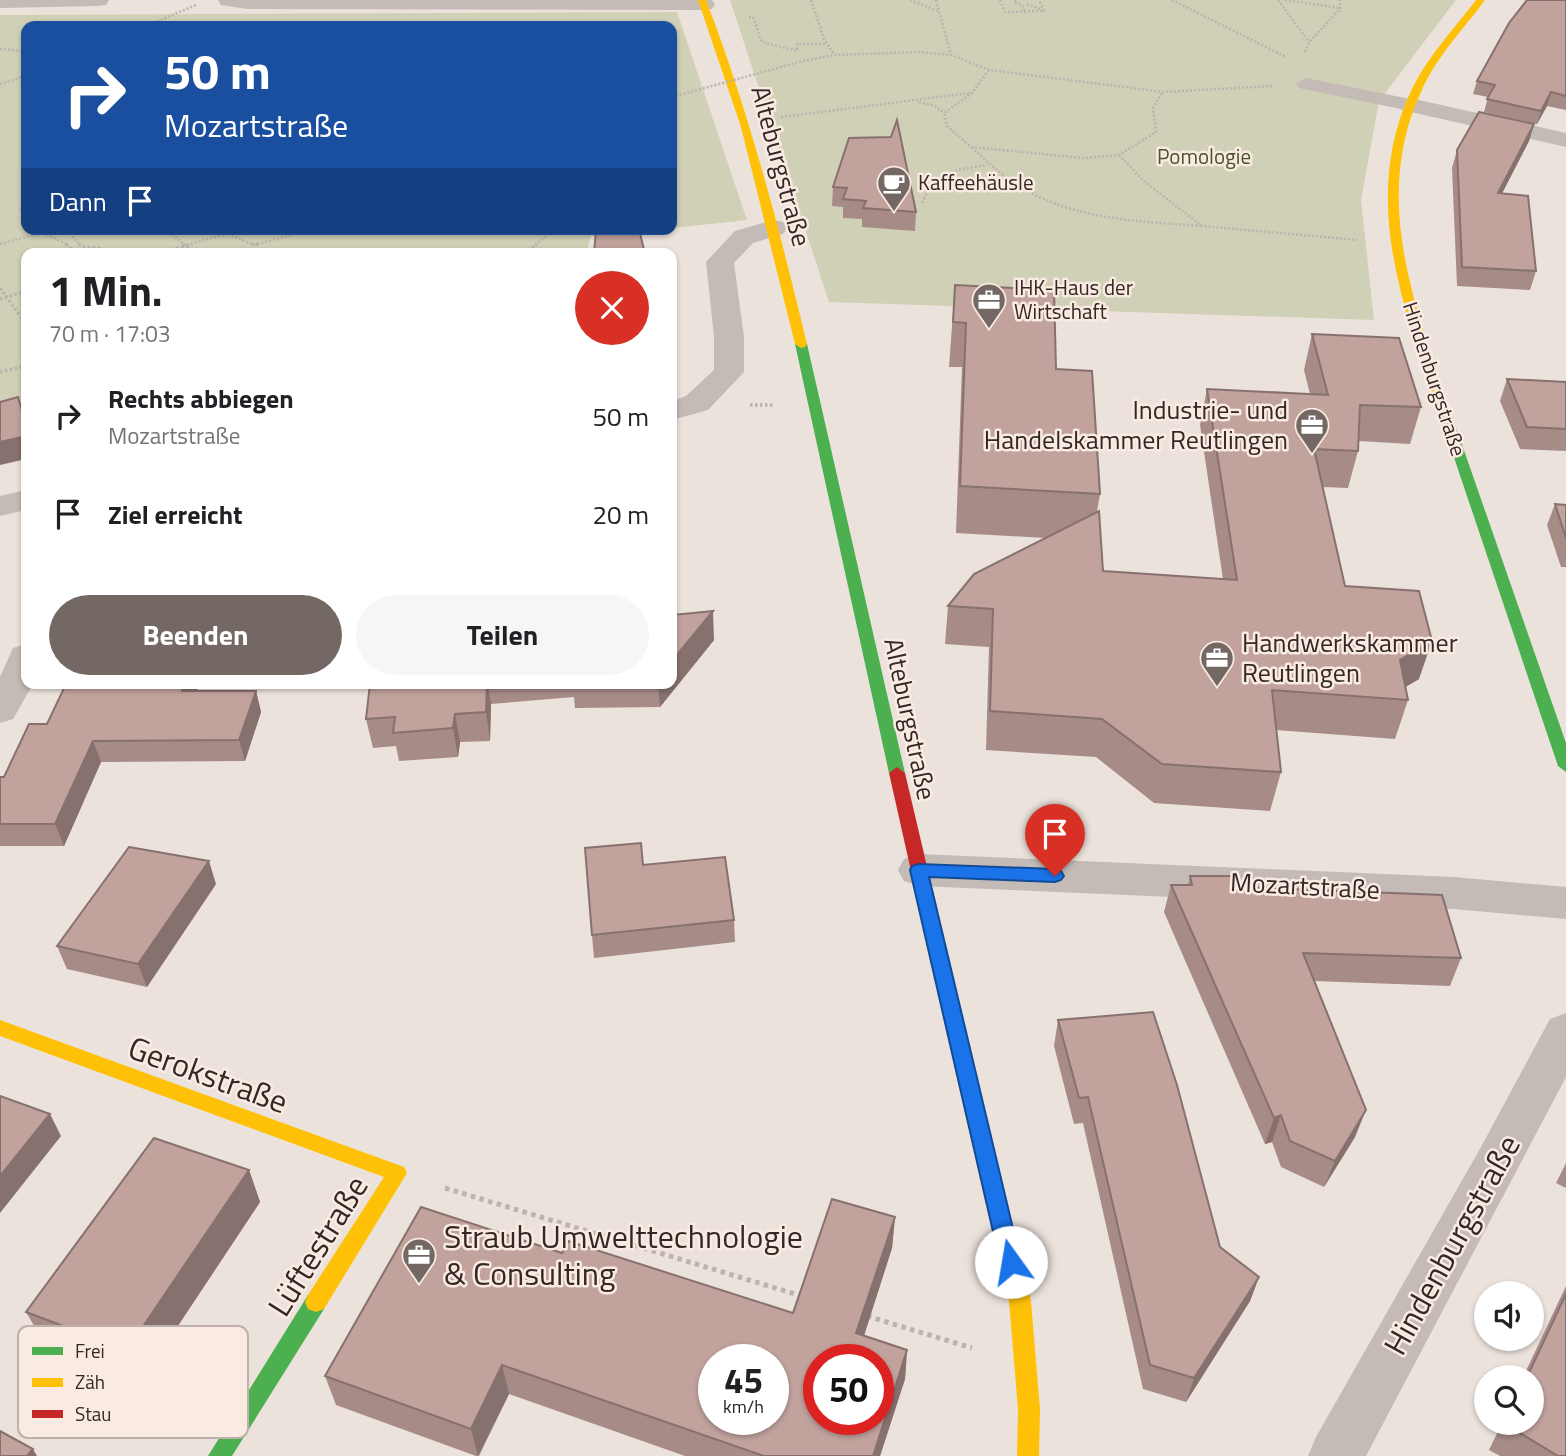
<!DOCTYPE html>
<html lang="de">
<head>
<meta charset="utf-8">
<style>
	:root { --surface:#fff; --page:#f6f6f6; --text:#202124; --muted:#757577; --accent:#746865 }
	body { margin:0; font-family:"Titillium Web",sans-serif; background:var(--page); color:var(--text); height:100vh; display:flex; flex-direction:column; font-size:26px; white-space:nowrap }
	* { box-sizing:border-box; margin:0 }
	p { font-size:23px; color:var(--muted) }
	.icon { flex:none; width:38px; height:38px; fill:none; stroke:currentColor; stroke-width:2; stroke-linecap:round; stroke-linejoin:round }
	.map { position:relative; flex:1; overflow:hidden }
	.drawer { position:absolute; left:21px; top:248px; width:656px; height:441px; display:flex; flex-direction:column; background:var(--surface); border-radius:14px; box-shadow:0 2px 5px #0004 }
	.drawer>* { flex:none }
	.guide { position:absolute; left:21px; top:21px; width:656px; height:214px; border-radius:14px; box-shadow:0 2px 5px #0004; background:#1a4fa0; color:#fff; overflow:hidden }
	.fabs { position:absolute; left:1474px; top:1281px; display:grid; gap:14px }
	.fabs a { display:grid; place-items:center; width:70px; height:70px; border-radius:50%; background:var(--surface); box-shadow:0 2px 5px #0004; font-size:35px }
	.speed { position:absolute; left:698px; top:1344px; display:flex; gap:14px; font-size:35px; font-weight:700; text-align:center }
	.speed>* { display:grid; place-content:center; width:91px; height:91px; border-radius:50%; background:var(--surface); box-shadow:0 2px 5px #0004; line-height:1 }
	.speed small { font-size:18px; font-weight:400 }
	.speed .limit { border:10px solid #d22; background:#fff; color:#111 }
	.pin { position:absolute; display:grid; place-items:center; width:60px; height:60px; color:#fff; margin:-72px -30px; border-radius:50% 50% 50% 0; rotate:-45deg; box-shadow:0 0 7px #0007 }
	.pin .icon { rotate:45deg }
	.me { position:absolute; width:77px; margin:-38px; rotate:347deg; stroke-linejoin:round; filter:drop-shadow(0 0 5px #0008) }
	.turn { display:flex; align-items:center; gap:24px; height:147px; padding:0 28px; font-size:32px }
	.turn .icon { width:91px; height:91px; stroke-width:2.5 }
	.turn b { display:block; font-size:49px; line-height:60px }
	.then { display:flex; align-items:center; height:66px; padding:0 28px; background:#0003; gap:14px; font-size:26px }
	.round { display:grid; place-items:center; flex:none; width:74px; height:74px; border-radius:37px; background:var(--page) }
	.headline { display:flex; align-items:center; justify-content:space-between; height:119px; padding:0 28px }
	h1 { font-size:42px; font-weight:700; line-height:52px }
	.cta { display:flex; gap:14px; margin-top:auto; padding:14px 28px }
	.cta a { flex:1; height:80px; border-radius:42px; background:var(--accent); color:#fff; font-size:28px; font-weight:700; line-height:80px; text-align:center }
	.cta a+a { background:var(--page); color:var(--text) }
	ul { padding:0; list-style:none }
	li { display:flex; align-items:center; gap:21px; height:98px; padding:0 28px }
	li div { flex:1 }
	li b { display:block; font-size:26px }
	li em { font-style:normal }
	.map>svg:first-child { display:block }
	.green { fill:#d0d0b6 }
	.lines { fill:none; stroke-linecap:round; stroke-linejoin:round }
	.path-far2 { stroke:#bdb3ae; stroke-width:2.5; stroke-dasharray:2 2; stroke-linecap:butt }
	.path-far1 { stroke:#bdb3ae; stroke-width:3.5; stroke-dasharray:2.5 2.5; stroke-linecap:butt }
	.path { stroke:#bdb3ae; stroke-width:5; stroke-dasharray:4.5 4.5; stroke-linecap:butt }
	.lane { fill:#c4bab6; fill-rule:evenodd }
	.street { fill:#c4bab6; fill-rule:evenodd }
	.fast { fill:#4caf50; fill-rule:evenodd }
	.slow { fill:#ffc107; fill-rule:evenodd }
	.jam { fill:#c62828; fill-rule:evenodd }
	.path-bridge { stroke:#bdb3ae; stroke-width:2.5; stroke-dasharray:2 2; stroke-linecap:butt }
	.wall { fill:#a68b87 }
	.shaded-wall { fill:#87716e }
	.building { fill:#c1a29d; stroke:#87716e; stroke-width:2; fill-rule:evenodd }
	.route { fill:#1a73e8; stroke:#114b97; stroke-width:2 }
	.labels { text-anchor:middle; stroke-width:5; stroke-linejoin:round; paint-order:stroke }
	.far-park-label { font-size:21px; fill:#4b5427; stroke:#faebe2 }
	.far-poi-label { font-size:21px; fill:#342725; stroke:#faebe2; text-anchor:start }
	.far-street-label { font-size:21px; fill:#342725; stroke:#faebe2 }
	.street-label { font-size:26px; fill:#342725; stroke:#faebe2 }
	.poi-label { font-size:26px; fill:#342725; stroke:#faebe2; text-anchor:end }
	.near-street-label { font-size:32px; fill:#342725; stroke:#faebe2 }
	.near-poi-label { font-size:32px; fill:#342725; stroke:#faebe2; text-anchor:start }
	.key { fill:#faebe2; stroke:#bfb0a9; stroke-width:2 }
	.key-label { font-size:19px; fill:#342725 }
</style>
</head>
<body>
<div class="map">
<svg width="1566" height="1456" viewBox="0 0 1566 1456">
	<rect width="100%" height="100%" fill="#ece2dc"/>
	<g class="green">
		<polygon points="730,0 1456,0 1379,101 1361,200 1374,320 829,302"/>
		<polygon points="677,12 747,220 672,228 672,26 26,26 26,229 657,229 591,236 586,254 26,254 26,404 0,410 0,15"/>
	</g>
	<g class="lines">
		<g class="path-far2">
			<polyline points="811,0 824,39 834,54"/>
			<polyline points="910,0 938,11"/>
			<polyline points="936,0 951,55"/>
			<polyline points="1000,0 1005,12 1044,11 1039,0"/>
			<polyline points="1016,0 1014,2 1022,5 1025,12"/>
			<polyline points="1172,0 1286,57"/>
			<polyline points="1278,0 1309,42"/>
			<polyline points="1285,0 1340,8"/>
			<polyline points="1027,4 1042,10"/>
			<polyline points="749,17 753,17 762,42 797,51 797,44 825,44"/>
			<polyline points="146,26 196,5"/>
			<polyline points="187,26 205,25"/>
			<polyline points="0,49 26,51"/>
			<polyline points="1305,52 1309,42 1340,9 1340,0"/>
			<polyline points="803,61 834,55 919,52 951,55 989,70 1163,92 1273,86"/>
			<polyline points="989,70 972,93 944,113 947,126 971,147 1083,158 1119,155 1156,132 1153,108 1162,93"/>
			<polyline points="0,84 26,76"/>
			<polyline points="919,102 935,106 944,113"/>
			<polyline points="781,117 970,93"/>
			<path d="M972,147C1041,219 1109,219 1201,226"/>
			<polyline points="1119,155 1145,182 1202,226 1357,240"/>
			<polyline points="26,201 20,209 26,217"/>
			<path d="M922,203C935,171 955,170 987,165"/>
			<polyline points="36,229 68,245"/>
			<polyline points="73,229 71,235 80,245"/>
			<polyline points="166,229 185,245"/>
			<polyline points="228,234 254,245 291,235 287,229"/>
			<polyline points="0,244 55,229"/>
			<polyline points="187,245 242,229"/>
			<polyline points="535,245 555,229"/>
		</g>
		<g class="path-far1">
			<polyline points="66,244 72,250 67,254"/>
			<polyline points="79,244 82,247 99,248 105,254"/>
			<polyline points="183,244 195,254"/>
			<polyline points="251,244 259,244"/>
			<polyline points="157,254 192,244"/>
			<polyline points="524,254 537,244"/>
			<polyline points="0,288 26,324"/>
			<polyline points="0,299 26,291"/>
			<polyline points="0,372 26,366"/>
			<polyline points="750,405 773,405"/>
		</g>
		<g class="path">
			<polyline points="445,1188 805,1297"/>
			<polyline points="867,1316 972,1348"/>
		</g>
		<polygon class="lane" points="1306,78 1410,99 1420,105 1410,111 1299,88 1296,84"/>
		<g class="street">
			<polygon points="0,0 109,0 106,5 98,6 0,8"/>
			<polygon points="218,0 712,0 715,4 712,9 704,10 247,9 221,5"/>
			<polygon points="1410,98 1566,133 1566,147 1402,110 1398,105 1402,100"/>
			<polygon points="774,220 783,222 787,228 783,234 753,243 734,263 744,337 744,372 708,410 672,420 672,401 686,396 714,370 714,337 706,262 735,231"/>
			<polygon points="26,490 26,510 0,516 0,496"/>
			<polygon points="26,644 26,684 33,684 13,719 0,723 0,677 13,648"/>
			<polygon points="919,854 1454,877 1566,887 1566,919 1454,909 919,886 904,881 898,870 904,859"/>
			<polygon points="1566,1013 1566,1077 1366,1456 1308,1456 1316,1437 1481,1147 1550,1019"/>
		</g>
		<g class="fast">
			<polygon points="801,340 807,344 905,773 897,779 889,773 795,344"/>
			<polygon points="1445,409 1451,413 1566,743 1566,772 1558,766 1439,413"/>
			<polygon points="316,1292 324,1295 327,1302 324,1309 232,1456 208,1456 308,1295"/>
		</g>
		<g class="slow">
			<path d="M698,0H706C749,112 779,227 807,344L805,347L801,348L795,344L741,127Z"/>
			<path d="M1476,0H1485C1463,30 1436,57 1421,92C1371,200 1416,309 1451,413L1445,417L1439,413C1404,308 1360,200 1411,91C1427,57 1454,29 1476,0Z"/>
			<polygon points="0,1020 404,1167 407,1173 324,1309 316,1312 308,1309 305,1302 308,1295 384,1177 0,1036"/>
			<polygon points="983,1138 990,1141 993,1147 1031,1301 1040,1409 1039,1456 1017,1456 1018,1409 1009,1301 973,1147 976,1141"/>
		</g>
		<polygon class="jam" points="897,767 905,773 993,1147 990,1153 983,1156 976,1153 973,1147 889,773"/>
		<polyline class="path-bridge" points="672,97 803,61"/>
	</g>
	<g class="wall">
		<polygon points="1566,0 1566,110 1547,106 1537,124 1484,112 1488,97 1473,94 1477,81"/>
		<polygon points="1534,124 1529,141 1502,193 1536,271 1530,290 1457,286 1452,168 1457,150"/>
		<polygon points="849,138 916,212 915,231 862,227 862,219 843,218 843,207 832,206 833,187"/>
		<polygon points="955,285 1056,369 1100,494 1097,511 1103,571 1223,579 1200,425 1207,389 1310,394 1304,370 1312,334 1421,407 1410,444 1359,441 1358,451 1348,488 1323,487 1345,586 1419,679 1405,687 1408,700 1395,739 1276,730 1281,772 1270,811 1154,803 1096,757 986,750 989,647 945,644 948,606 1046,538 956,533 962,367 949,367"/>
		<polygon points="1507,379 1566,382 1566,451 1520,449 1500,401"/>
		<polygon points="1555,504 1566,505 1566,567 1561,567 1547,525"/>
		<polygon points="673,615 714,640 660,707 575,708 574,697 491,704 490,741 460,742 458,757 399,761 396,746 373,748 366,719 370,684 672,684"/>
		<polygon points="66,684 200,684 197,691 256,691 261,712 245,761 101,762 64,846 0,846 0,777 4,777 47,724"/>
		<polygon points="643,865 734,920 735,942 594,958 592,935"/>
		<polygon points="1190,876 1235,887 1461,958 1450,986 1314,981 1355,1137 1324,1187 1281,1167 1272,1142 1265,1144 1164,912 1171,885 1188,885"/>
		<polygon points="216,884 147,987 67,969 57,946"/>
		<polygon points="1058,1020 1220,1247 1259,1277 1250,1301 1186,1402 1143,1389 1083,1123 1074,1124 1054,1046"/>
		<polygon points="1566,1163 1566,1188 1556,1183"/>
		<polygon points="249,1170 260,1202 142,1380 44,1343 26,1312"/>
		<polygon points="895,1217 892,1248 864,1336 907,1350 905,1379 880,1456 685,1456 509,1394 479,1456 476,1456 336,1405 325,1376 562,1253 793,1313"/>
		<polygon points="1566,1286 1566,1456 1500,1456 1489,1450 1502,1423 1531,1423 1531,1377 1523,1377"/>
	</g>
	<g class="shaded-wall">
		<polygon points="1551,92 1547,106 1537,124 1541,111"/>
		<polygon points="1534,124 1529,141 1493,211 1498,193"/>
		<polygon points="26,436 26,459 0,465 0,442"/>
		<polygon points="713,611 714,640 660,707 658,684 672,684 672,661"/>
		<polygon points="1432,641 1419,679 1387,698 1400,660"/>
		<polygon points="184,684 200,684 188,712 182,691"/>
		<polygon points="487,684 488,684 491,704 490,741 486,712"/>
		<polygon points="256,691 261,712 245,761 239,740"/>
		<polygon points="455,714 460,742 458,757 453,728"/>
		<polygon points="93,741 101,762 64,846 55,824"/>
		<polygon points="209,861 216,884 147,987 138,964"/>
		<polygon points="1366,1110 1355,1137 1324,1187 1335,1161"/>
		<polygon points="50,1114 61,1136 0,1213 0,1176"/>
		<polygon points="1281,1115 1272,1142 1265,1144 1274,1118"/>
		<polygon points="249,1170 260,1202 142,1380 127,1350"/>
		<polygon points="895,1217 892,1248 856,1360 856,1333"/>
		<polygon points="1259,1277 1250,1301 1186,1402 1194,1378"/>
		<polygon points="907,1350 905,1379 880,1456 873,1456"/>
		<polygon points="502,1365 509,1394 478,1456 471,1429"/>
		<polygon points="33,1449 37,1456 27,1456"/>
	</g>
	<g class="building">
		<polygon points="1527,0 1566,0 1566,96 1551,92 1541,111 1487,99 1495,85 1477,81 1509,23"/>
		<polygon points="1479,112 1534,124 1498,193 1528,196 1536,271 1462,267 1457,150"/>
		<polygon points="897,120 916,212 863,208 866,201 843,199 847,188 833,187 849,138 891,137"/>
		<polygon points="596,229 639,229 645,254 594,254"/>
		<polygon points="955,285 1054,290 1056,369 1092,371 1100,494 960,486 966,323 953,322"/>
		<polygon points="1312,334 1399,338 1421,407 1360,405 1358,451 1314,449 1345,586 1419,591 1432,641 1400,660 1408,700 1272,690 1281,772 1162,764 1102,719 990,711 993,609 948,606 974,574 1099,511 1103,571 1237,580 1207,389 1328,395"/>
		<polygon points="1507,379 1566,382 1566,429 1527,427"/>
		<polygon points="18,397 26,424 26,436 0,442 0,402"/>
		<polygon points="1555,504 1566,505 1566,538"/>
		<polygon points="713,611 672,661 672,612 673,615"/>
		<polygon points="66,684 184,684 182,691 256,691 239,740 93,741 55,824 0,824 0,777 4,777 29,724 47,724"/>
		<polygon points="370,684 487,684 486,712 455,714 453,728 393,733 395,717 366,719"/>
		<polygon points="641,843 643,865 725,857 734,920 592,935 585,848"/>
		<polygon points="129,847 209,861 138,964 57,946"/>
		<polygon points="1190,876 1232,876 1235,887 1442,895 1461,958 1303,953 1366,1110 1335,1161 1290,1141 1281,1115 1274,1118 1171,885 1192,885"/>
		<polygon points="1153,1012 1177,1085 1220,1247 1259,1277 1194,1378 1150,1365 1088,1097 1079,1098 1058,1020"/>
		<polygon points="0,1096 50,1114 0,1176"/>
		<polygon points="154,1138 249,1170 127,1350 26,1312"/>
		<path d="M832,1199L895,1217L856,1333L907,1350L873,1456H764L502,1365L471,1429L325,1376L421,1207L562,1253L568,1241L793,1313ZM714,1360H774V1419H714ZM819,1360H878V1419H819Z"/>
		<polygon points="1566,1294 1566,1456 1558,1456 1505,1424 1506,1423 1531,1423 1531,1377 1527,1377"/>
		<polygon points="0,1431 33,1449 27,1456 0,1456"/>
	</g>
	<polygon class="route" points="919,864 1055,869 1061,871 1064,876 1061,880 1055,882 929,877 1021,1262 1018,1269 1011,1271 1003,1269 1000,1262 910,870 912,866"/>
	<defs>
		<g id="cafe-pin" transform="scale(1.75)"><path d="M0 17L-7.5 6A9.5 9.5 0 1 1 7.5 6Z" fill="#746865" stroke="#faebe2"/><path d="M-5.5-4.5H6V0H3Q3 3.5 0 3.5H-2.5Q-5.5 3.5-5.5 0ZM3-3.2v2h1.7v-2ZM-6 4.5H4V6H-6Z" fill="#fff"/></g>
		<g id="office-pin" transform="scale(1.75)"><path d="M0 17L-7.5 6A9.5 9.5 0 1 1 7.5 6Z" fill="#746865" stroke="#faebe2"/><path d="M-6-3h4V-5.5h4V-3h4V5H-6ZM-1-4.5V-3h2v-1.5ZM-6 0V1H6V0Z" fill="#fff"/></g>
	</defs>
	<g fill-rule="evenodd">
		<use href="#cafe-pin" x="894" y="183"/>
		<use href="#office-pin" x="989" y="300"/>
		<use href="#office-pin" x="1312" y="425"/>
		<use href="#office-pin" x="1217" y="658"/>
		<use href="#office-pin" x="419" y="1255"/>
	</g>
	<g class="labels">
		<g class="far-park-label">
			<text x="1204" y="164">Pomologie</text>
		</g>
		<g class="far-poi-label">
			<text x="918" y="190">Kaffeehäusle</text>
			<text x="1014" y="295">IHK-Haus der<tspan x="1014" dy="24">Wirtschaft</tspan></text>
		</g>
		<g class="far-street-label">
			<text transform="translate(1434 379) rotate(72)" y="7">Hindenburgstraße</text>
		</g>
		<g class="street-label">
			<text transform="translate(781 166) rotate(75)" y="9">Alteburgstraße</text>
			<text transform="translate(910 719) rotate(78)" y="9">Alteburgstraße</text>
			<text transform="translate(1305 886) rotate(3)" y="9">Mozartstraße</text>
		</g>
		<g class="poi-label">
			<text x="1288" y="419">Industrie- und<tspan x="1288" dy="30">Handelskammer Reutlingen</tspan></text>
			<text x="1242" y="652" text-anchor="start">Handwerkskammer<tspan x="1242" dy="30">Reutlingen</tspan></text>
		</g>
		<g class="near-street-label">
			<text transform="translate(208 1075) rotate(20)" y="11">Gerokstraße</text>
			<text transform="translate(1452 1245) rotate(-61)" y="11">Hindenburgstraße</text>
			<text transform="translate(318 1246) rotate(-58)" y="11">Lüftestraße</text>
		</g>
		<g class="near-poi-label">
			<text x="444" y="1248">Straub Umwelttechnologie<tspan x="444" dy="37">&amp; Consulting</tspan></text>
		</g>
	</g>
	<rect x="18" y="1326" width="230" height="112" rx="10" class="key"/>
	<rect x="32" y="1347" width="31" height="8" fill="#4caf50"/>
	<rect x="32" y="1378" width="31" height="9" fill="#ffc107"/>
	<rect x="32" y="1410" width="31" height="8" fill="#c62828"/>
	<g class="key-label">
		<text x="75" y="1358">Frei</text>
		<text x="75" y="1389">Zäh</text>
		<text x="75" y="1421">Stau</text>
	</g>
</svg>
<div class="fabs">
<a><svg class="icon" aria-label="sound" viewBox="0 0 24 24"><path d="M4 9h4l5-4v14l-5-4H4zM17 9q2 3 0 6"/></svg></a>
<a><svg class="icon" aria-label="search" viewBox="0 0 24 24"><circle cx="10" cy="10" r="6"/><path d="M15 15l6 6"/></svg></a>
</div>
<div class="speed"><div>45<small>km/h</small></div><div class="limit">50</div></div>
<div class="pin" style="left:1055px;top:876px;background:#d93025"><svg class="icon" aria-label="arrive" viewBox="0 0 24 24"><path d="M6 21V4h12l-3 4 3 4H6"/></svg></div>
<svg class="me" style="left:1011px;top:1262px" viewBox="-20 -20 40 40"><circle r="19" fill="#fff"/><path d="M0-13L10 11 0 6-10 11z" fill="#1a73e8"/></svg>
<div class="guide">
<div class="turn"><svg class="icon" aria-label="right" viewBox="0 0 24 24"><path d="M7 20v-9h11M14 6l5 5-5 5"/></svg><div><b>50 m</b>Mozartstraße</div></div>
<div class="then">Dann<svg class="icon" aria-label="arrive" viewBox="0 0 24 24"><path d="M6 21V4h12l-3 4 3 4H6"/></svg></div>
</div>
<section class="drawer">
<div class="headline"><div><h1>1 Min.</h1><p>70 m · 17:03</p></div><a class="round" style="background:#d93025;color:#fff"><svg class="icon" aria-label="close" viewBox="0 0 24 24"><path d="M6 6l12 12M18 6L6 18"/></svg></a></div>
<ul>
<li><svg class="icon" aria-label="right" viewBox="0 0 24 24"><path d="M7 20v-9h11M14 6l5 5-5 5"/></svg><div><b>Rechts abbiegen</b><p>Mozartstraße</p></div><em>50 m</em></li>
<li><svg class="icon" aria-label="arrive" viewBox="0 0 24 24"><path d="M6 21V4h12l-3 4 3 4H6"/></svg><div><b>Ziel erreicht</b></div><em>20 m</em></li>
</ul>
<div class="cta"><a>Beenden</a><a>Teilen</a></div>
</section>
</div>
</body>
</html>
